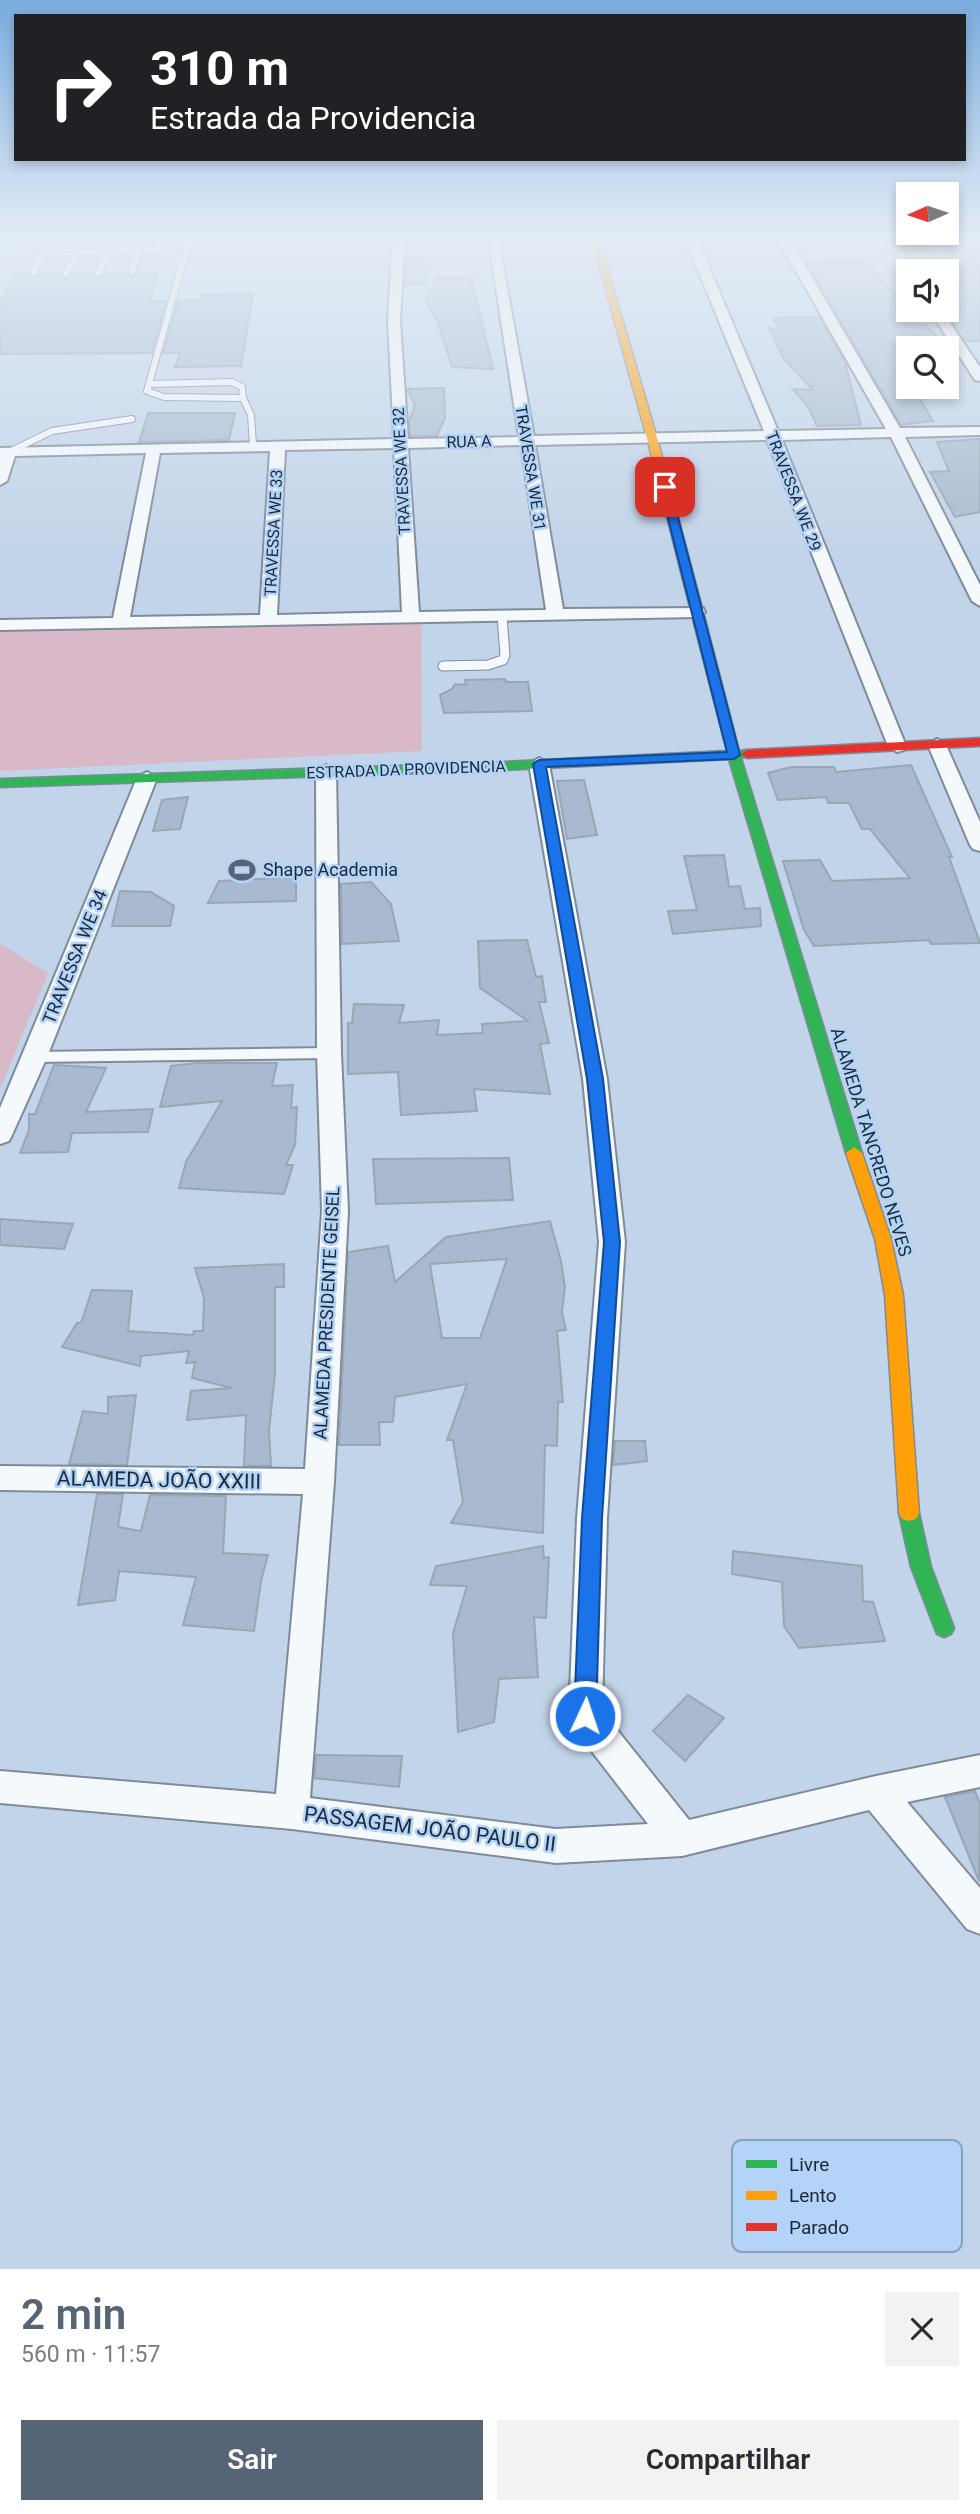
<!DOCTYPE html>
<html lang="pt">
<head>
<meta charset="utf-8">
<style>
	:root { --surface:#fff; --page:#f2f2f3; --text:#2b2b33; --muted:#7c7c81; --accent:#566575 }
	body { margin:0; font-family:Roboto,sans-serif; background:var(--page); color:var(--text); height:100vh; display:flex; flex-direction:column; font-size:26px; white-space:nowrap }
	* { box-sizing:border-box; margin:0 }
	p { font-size:23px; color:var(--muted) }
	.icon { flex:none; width:38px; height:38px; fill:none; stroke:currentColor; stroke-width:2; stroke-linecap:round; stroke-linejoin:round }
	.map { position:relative; height:2269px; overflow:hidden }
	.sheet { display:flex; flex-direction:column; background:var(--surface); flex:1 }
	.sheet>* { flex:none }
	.top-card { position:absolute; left:14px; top:14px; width:952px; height:147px; border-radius:0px; box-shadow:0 4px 10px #0003; background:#202124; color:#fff; overflow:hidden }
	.needle { width:46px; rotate:267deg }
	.controls { position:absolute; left:896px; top:182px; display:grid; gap:14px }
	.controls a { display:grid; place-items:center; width:63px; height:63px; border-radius:0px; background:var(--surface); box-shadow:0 4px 10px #0003; font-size:35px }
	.pin { position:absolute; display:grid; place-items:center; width:60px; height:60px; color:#fff; margin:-30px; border-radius:14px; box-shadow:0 4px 10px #0006 }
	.me { position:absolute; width:77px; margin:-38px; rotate:3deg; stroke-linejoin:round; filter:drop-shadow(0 0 5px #0008) }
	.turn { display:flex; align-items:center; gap:24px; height:147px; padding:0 21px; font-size:32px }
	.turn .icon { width:91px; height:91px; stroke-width:2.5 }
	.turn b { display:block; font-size:49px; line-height:60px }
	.round { display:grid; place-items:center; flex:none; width:74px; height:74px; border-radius:0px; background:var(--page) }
	.head { display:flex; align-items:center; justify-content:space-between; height:119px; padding:0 21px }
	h1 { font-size:42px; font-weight:600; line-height:52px; color:var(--accent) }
	.button { display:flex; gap:14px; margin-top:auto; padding:14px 21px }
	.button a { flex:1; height:80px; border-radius:0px; background:var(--accent); color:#fff; font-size:28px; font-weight:600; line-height:80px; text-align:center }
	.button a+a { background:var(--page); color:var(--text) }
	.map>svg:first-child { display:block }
	.green { fill:#d9b9c7 }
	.building { fill:#a9bad0; stroke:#98a6b6; stroke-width:2; fill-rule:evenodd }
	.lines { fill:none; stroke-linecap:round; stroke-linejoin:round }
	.lane-far2-casing { stroke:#7e8b9b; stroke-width:8 }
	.lane-far1-casing { stroke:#7e8b9b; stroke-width:11 }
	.lane-casing { stroke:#7e8b9b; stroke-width:14 }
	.street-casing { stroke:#7e8b9b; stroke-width:4 }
	.fast-casing { stroke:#7e8b9b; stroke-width:3 }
	.slow-casing { stroke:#7e8b9b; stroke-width:3 }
	.jam-casing { stroke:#7e8b9b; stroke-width:3 }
	.lane-far2 { stroke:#f6f9fc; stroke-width:6 }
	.lane-far1 { stroke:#f6f9fc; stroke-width:9 }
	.lane { stroke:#f6f9fc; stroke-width:10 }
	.street { fill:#f6f9fc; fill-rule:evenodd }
	.fast { fill:#30b455; fill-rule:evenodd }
	.slow { fill:#ff9f0a; fill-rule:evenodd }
	.jam { fill:#e5322d; fill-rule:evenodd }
	.route { fill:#1a73e8; stroke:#114b97; stroke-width:2 }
	.labels { text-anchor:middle; stroke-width:5; stroke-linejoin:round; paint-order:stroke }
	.far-street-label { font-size:16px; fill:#1c2937; stroke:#b3d3f8 }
	.poi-label { font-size:18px; fill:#1c2937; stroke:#b3d3f8; text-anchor:start }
	.street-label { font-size:18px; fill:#1c2937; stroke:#b3d3f8 }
	.near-street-label { font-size:21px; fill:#1c2937; stroke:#b3d3f8 }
	.key { fill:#b3d3f8; stroke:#86a0be; stroke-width:2 }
	.key-label { font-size:19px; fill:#1c2937 }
</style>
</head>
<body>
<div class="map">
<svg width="980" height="2269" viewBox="0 0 980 2269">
	<rect width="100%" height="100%" fill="#c2d4e9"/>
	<g class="green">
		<polygon points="421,623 422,751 0,771 0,631"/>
		<polygon points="0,944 48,973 0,1089"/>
	</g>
	<g class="building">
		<polygon points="924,245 946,271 918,271 903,246"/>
		<polygon points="971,252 980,257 980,341 965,341 947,314 947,253"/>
		<polygon points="406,257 422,257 427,284 405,284"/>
		<polygon points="863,261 941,341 926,342 934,348 908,348 908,387 913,387 933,421 901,425 807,262"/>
		<polygon points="158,272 150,301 166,301 152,353 0,354 0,304 16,274 28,274 33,278 38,274 60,274 67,279 72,274 94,273 99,278 105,273 127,273 132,277 137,273"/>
		<polygon points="437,277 471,278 493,369 452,367 437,320 426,302"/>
		<polygon points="253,294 241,366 175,367 180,353 163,353 178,301 199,300 201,295"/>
		<polygon points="819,317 845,362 861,425 817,426 809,408 793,389 813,390 784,359 769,328 778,329 774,318"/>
		<polygon points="444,388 445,418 437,436 410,436 409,422 415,405 407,389"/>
		<polygon points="148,413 235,413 229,440 139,442"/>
		<polygon points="980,439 980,512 955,517 930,472 949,471 937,442"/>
		<polygon points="505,679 506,682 528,682 532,711 444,713 440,695 452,689 455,684 466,685 465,680"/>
		<polygon points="911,765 952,857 949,857 980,943 931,944 929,940 814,946 804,930 783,861 820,860 832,881 910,878 870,829 862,829 849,803 828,803 826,797 778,800 768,773 791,767 834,767 836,772"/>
		<polygon points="584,780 597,835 567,839 557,781"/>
		<polygon points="188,797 180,829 153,831 162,800"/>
		<polygon points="724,855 729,887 740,886 745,909 760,908 761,926 673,934 668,911 697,910 684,856"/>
		<polygon points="296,877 296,901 208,903 219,881"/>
		<polygon points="371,882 391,904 399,941 342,944 341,884"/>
		<polygon points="120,891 151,892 174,906 170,926 112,926"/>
		<polygon points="527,940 536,977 542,976 546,1002 539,1002 549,1043 540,1044 550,1094 474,1089 477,1111 401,1115 398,1072 348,1074 348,1023 352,1023 354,1004 404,1005 399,1023 439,1020 437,1035 483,1033 482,1024 528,1021 480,988 478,941"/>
		<polygon points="196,1063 277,1063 272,1086 293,1085 291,1108 297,1107 295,1145 286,1165 293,1165 284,1194 179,1188 186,1162 222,1101 160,1107 171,1066"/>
		<polygon points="54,1065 106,1068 86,1112 153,1109 148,1132 72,1133 68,1152 20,1153 29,1130 29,1114 35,1114"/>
		<polygon points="509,1158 513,1200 376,1204 373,1159"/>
		<polygon points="0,1219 73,1224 64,1249 0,1245"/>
		<path d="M550,1221L561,1261L565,1287L562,1312L566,1330L557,1331L563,1402H558L557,1446L545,1445L543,1533L451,1523L463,1502L453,1440H447L467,1384L395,1397L393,1422H379L380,1445H339L348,1252L388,1246L395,1282L446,1237ZM507,1259L480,1338H442L430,1264Z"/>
		<polygon points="284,1264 284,1287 275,1287 275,1373 269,1431 271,1466 244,1466 246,1415 187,1420 191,1391 232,1388 192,1378 195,1362 186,1363 189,1351 141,1356 140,1366 62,1347 77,1323 81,1323 92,1290 132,1291 128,1331 193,1335 194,1331 203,1331 204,1298 195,1268"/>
		<polygon points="136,1395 127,1465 69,1464 83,1411 108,1414 108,1397"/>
		<polygon points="615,1441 645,1441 647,1461 613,1465"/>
		<polygon points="97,1494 123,1494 118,1527 141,1531 150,1495 226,1496 223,1553 268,1555 261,1581 254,1631 183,1625 196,1577 119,1571 115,1600 78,1605"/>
		<polygon points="543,1546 544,1558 549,1557 546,1618 534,1617 538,1677 499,1679 494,1722 458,1732 453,1633 467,1586 430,1585 436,1566"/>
		<polygon points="733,1551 862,1566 863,1601 873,1602 885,1641 799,1648 784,1626 782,1582 732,1574"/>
		<polygon points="688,1695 724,1718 685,1761 653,1731"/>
		<polygon points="316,1755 402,1756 399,1787 314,1778"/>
		<polygon points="975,1791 980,1804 979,1881 945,1797"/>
	</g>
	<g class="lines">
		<g class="lane-far2-casing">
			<g id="lane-far2">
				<polyline points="159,238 157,247 183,261 147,391 164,397 243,398 251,415 253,445"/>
				<polyline points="183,261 190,239"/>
				<polyline points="132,271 139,251"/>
				<polyline points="33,272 43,253 160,250"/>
				<polyline points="99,272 109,251"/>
				<polyline points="66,273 78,252"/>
				<polyline points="150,384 232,382 242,387 243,398"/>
				<polyline points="9,452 52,431 132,419"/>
			</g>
		</g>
		<g class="lane-far1-casing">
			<polyline id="lane-far1" points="443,666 488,665 503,660 505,655 502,616"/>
		</g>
		<g class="lane-casing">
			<polyline id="lane" points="35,1057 329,1053"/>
		</g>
		<g class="street-casing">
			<g id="street">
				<path d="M488,236L498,238L534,436L764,431L684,236H696L778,431L886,429L776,236H788L900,428L980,427V435L905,437L980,585V606L972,601L891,437L782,440L906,746L904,750L897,752L888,746L767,440L535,445L563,609L703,608L705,612L697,617L0,630V620L113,618L146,453L15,456L7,481L0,485V448L394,439L388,322L392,249L397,238L407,240L404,249L400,322L408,439L519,437ZM521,445L546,610L419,612L408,448ZM394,448L402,612L277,615L285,450ZM270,451L260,615L130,617L160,453Z"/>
				<polygon points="881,236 893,236 916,271 906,274"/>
				<polygon points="929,310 941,310 980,367 980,381 975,380"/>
				<polygon points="937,739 946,745 980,822 980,851 973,849 970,845 928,745"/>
				<polygon points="539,758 549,764 607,1079 625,1242 607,1518 602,1711 689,1820 876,1776 980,1755 980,1787 907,1802 980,1888 980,1934 967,1929 869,1810 682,1856 556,1863 292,1829 0,1803 0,1771 276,1794 303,1494 0,1490 0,1466 305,1469 322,1211 317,1053 316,771 326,765 336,771 341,1053 348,1211 334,1482 310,1798 556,1829 648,1824 573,1727 569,1716 577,1518 599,1242 583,1079 529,764"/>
				<polygon points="147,772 157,778 47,1057 12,1135 9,1141 0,1144 0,1108 137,778"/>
			</g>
		</g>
		<g class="fast-casing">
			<g id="fast">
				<polygon points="158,236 628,236 624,238 396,242 280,238 0,243 0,239"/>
				<polygon points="701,624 707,627 739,751 747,750 753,754 741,758 862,1153 860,1157 854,1159 846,1153 729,759 483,771 0,787 0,779 483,763 727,751 695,627"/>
				<polygon points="909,1505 916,1507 919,1513 931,1567 954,1628 951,1634 944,1637 937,1634 911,1567 899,1513 902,1507"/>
			</g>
		</g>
		<g class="slow-casing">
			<g id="slow">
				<polygon points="591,236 598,237 657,438 707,627 705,629 695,627 647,438"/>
				<polygon points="854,1147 862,1153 891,1239 903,1295 919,1513 916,1519 909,1521 902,1519 899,1513 885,1295 875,1239 846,1153"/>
			</g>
		</g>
		<g class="jam-casing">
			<polygon id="jam" points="980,738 980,746 747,758 741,754 747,750"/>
		</g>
		<use href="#lane-far2" class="lane-far2"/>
		<use href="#lane-far1" class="lane-far1"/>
		<use href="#lane" class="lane"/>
		<use href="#street" class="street"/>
		<use href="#fast" class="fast"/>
		<use href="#slow" class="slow"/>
		<use href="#jam" class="jam"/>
	</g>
	<linearGradient id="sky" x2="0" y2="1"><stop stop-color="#79abdd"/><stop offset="0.43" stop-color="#e4ecf5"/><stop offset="1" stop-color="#e4ecf5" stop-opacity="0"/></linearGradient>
	<rect width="980" height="554" fill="url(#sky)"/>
	<polygon class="route" points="665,484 670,487 740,755 734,759 546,767 603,1079 620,1242 602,1518 596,1716 593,1723 585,1726 578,1723 574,1716 582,1518 604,1242 587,1079 533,764 539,760 727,752 660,487"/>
	<defs>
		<g id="stadium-bare" transform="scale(2.1)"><path d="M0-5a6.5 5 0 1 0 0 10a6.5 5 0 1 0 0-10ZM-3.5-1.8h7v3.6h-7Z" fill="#566575" stroke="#b3d3f8" stroke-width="2.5" paint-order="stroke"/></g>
	</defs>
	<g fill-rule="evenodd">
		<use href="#stadium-bare" x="242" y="870"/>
	</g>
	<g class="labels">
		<g class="far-street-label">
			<text transform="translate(469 441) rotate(-2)" y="6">RUA A</text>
			<text transform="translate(531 468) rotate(81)" y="6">TRAVESSA WE 31</text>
			<text transform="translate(401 471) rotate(-93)" y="6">TRAVESSA WE 32</text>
			<text transform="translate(794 491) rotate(69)" y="6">TRAVESSA WE 29</text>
			<text transform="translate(273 533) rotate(-87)" y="6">TRAVESSA WE 33</text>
			<text transform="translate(406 769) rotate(-2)" y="6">ESTRADA DA PROVIDENCIA</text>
		</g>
		<g class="poi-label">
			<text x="263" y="876">Shape Academia</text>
		</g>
		<g class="street-label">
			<text transform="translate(75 957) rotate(-68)" y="6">TRAVESSA WE 34</text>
			<text transform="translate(871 1142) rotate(73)" y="6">ALAMEDA TANCREDO NEVES</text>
			<text transform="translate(327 1313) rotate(-87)" y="6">ALAMEDA PRESIDENTE GEISEL</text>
		</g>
		<g class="near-street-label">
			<text transform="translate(159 1480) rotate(1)" y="7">ALAMEDA JOÃO XXIII</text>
			<text transform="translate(430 1829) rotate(7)" y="7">PASSAGEM JOÃO PAULO II</text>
		</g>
	</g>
	<rect x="732" y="2140" width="230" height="112" rx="10" class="key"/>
	<rect x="746" y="2160" width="31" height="8" fill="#30b455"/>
	<rect x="746" y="2191" width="31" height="9" fill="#ff9f0a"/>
	<rect x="746" y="2223" width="31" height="8" fill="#e5322d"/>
	<g class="key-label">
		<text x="789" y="2171">Livre</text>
		<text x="789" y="2202">Lento</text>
		<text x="789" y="2234">Parado</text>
	</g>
</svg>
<div class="controls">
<a><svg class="needle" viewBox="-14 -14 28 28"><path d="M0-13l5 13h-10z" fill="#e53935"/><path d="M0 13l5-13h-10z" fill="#7c7c81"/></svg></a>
<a><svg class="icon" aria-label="sound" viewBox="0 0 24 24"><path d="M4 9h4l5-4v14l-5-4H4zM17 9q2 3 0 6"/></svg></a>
<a><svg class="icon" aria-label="search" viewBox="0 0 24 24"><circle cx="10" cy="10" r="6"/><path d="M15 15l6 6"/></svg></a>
</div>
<div class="pin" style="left:665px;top:487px;background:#d93025"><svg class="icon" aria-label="arrive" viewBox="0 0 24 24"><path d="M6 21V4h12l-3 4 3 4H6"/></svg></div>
<svg class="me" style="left:585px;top:1716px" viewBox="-20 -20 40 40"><circle r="17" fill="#1a73e8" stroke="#fff" stroke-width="3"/><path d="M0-11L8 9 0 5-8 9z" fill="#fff"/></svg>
<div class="top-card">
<div class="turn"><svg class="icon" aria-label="right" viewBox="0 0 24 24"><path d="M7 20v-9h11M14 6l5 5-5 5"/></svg><div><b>310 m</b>Estrada da Providencia</div></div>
</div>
</div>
<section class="sheet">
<div class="head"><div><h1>2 min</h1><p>560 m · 11:57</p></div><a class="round"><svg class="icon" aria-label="close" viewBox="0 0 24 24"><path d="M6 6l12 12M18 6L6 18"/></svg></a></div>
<div class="button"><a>Sair</a><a>Compartilhar</a></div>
</section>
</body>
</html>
